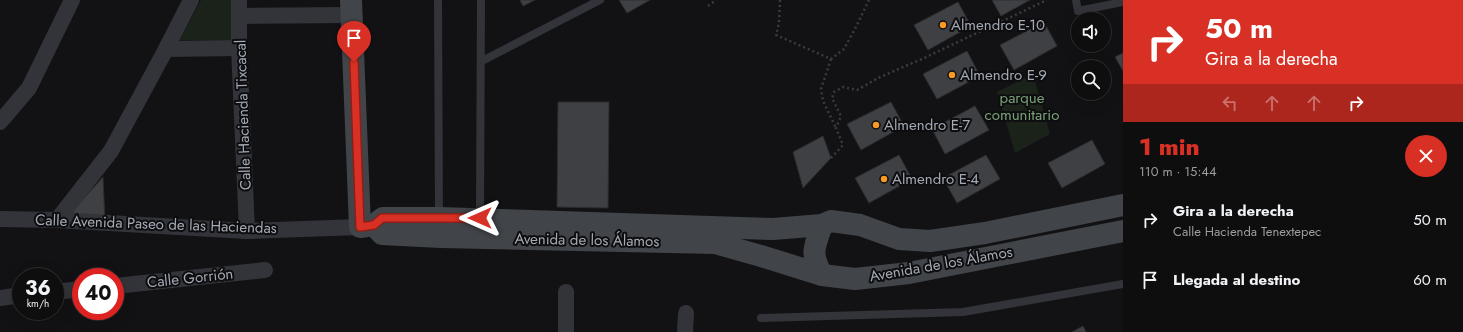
<!DOCTYPE html>
<html lang="es">
<head>
<meta charset="utf-8">
<style>
	:root { --surface:#0e0e0f; --page:#1c1c1d; --text:#f1f3f6; --muted:#9b9c9e; --line:#2e2e2f; --accent:#d93025 }
	body { margin:0; font-family:Jost,sans-serif; background:var(--page); color:var(--text); height:100vh; display:flex; flex-direction:column; font-size:15px; white-space:nowrap }
	* { box-sizing:border-box; margin:0 }
	p { font-size:13px; color:var(--muted) }
	.icon { flex:none; width:22px; height:22px; fill:none; stroke:currentColor; stroke-width:2; stroke-linecap:round; stroke-linejoin:round }
	.map { position:relative; flex:1; overflow:hidden }
	.drawer { display:flex; flex-direction:column; background:var(--surface); width:340px }
	.drawer>* { flex:none }
	.guide { background:#d93025; color:#fff; overflow:hidden }
	.controls { position:absolute; left:1071px; top:12px; display:grid; gap:8px }
	.controls a { display:grid; place-items:center; width:40px; height:40px; border-radius:50%; background:var(--surface); box-shadow:0 4px 16px #0002,0 0 0 1px var(--line); font-size:20px }
	.speed { position:absolute; left:12px; top:268px; display:flex; gap:8px; font-size:20px; font-weight:700; text-align:center }
	.speed>* { display:grid; place-content:center; width:52px; height:52px; border-radius:50%; background:var(--surface); box-shadow:0 4px 16px #0002,0 0 0 1px var(--line); line-height:1 }
	.speed small { font-size:10px; font-weight:400 }
	.speed .limit { border:6px solid #d22; background:#fff; color:#111 }
	.pin { position:absolute; display:grid; place-items:center; width:34px; height:34px; color:#fff; margin:-41px -17px; border-radius:50% 50% 50% 0; rotate:-45deg; box-shadow:0 0 4px #0007 }
	.pin .icon { rotate:45deg }
	.me { position:absolute; width:44px; margin:-22px; rotate:270deg; stroke-linejoin:round; filter:drop-shadow(0 0 3px #0008) }
	.turn { display:flex; align-items:center; gap:14px; height:84px; padding:0 16px; font-size:18px }
	.turn .icon { width:52px; height:52px; stroke-width:2.5 }
	.turn b { display:block; font-size:28px; line-height:34px }
	.lanes { display:flex; align-items:center; height:38px; padding:0 16px; background:#0003; justify-content:center; gap:20px; direction:ltr }
	.lanes .off { opacity:.35 }
	.round { display:grid; place-items:center; flex:none; width:42px; height:42px; border-radius:21px; background:var(--page) }
	.summary { display:flex; align-items:center; justify-content:space-between; height:68px; padding:0 16px }
	h1 { font-size:24px; font-weight:800; line-height:30px; color:var(--accent) }
	ul { padding:0; list-style:none }
	li { display:flex; align-items:center; gap:12px; height:60px; padding:0 16px }
	li div { flex:1 }
	li b { display:block; font-size:15px }
	li em { font-style:normal }
	main { display:flex; flex:1; min-height:0 }
	.map>svg:first-child { display:block }
	.green { fill:#1a221a }
	.building { fill:#3e4044; stroke:#2c2c30 }
	.lines { fill:none; stroke-linecap:round; stroke-linejoin:round }
	.path { stroke:#393b40; stroke-width:2.5; stroke-dasharray:2 3; stroke-linecap:butt }
	.lane { stroke:#333439; stroke-width:8 }
	.street { stroke:#333439; stroke-width:16 }
	.secondary { stroke:#414449; stroke-width:22 }
	.route-casing { stroke:#8d1f18; stroke-width:10 }
	.route { stroke:#d93025; stroke-width:7 }
	.poi-dot { fill:#fb9a23; stroke:#0d0d0f; stroke-width:1.5 }
	.labels { text-anchor:middle; stroke-width:4; stroke-linejoin:round; paint-order:stroke }
	.poi-label { font-size:15px; fill:#a3aab5; stroke:#0d0d0f; text-anchor:start }
	.park-label { font-size:15px; fill:#7aa178; stroke:#0d0d0f }
	.street-label { font-size:15px; fill:#a3aab5; stroke:#0d0d0f }
</style>
</head>
<body>
<main>
<div class="map">
<svg width="1123" height="332" viewBox="0 0 1123 332">
	<rect width="100%" height="100%" fill="#121214"/>
	<g class="green">
		<polygon points="201,0 231,0 232,40 180,40"/>
		<polygon points="1033,74 1050,134 1015,153 997,92"/>
	</g>
	<g class="building">
		<polygon points="520,0 535,0 523,6"/>
		<polygon points="619,0 650,0 627,13"/>
		<polygon points="992,0 1030,0 1001,16"/>
		<polygon points="958,2 971,26 928,50 914,25"/>
		<polygon points="1044,22 1057,46 1014,70 1000,45"/>
		<polygon points="967,51 980,76 937,99 923,74"/>
		<polygon points="1123,53 1123,71 1115,57"/>
		<polygon points="558,102 609,102 608,208 557,207"/>
		<polygon points="891,102 904,126 861,150 847,124"/>
		<polygon points="975,106 989,130 945,154 932,129"/>
		<polygon points="823,136 831,158 803,188 793,152"/>
		<polygon points="1092,140 1105,164 1062,188 1048,163"/>
		<polygon points="899,155 912,179 869,203 855,178"/>
		<polygon points="986,155 1000,179 957,203 943,178"/>
		<polygon points="103,177 105,222 67,217"/>
		<polygon points="1083,326 1086,332 1072,332"/>
	</g>
	<g class="lines">
		<g class="path">
			<polyline points="780,0 779,23 776,35 831,59 844,49 857,25 869,0"/>
			<polyline points="708,6 716,0"/>
			<polyline points="831,59 821,89 823,101 836,128"/>
			<polyline points="831,158 843,145 836,128 841,116 832,98 834,92 843,87 857,90 878,78 924,58 1047,0"/>
		</g>
		<g class="lane">
			<polyline points="438,0 439,217"/>
			<polyline points="1076,0 1078,11 1123,2"/>
			<polyline points="482,61 600,0"/>
			<polyline points="480,218 481,0"/>
			<polyline points="761,318 963,312 1123,284"/>
		</g>
		<g class="street">
			<polyline points="239,0 239,48 247,231"/>
			<polyline points="240,16 351,15"/>
			<polyline points="166,49 239,48"/>
			<polyline points="0,122 29,88 72,0"/>
			<polyline points="0,219 57,220 247,231 360,227"/>
			<polyline points="57,220 111,151 166,49 191,0"/>
			<polyline points="115,286 265,270"/>
			<polyline points="55,292 81,289"/>
			<polyline points="0,298 21,295"/>
			<polyline points="566,332 566,292"/>
			<polyline points="685,332 686,313"/>
		</g>
		<g class="secondary">
			<polyline points="351,0 360,227 374,225"/>
			<polyline points="374,225 382,234 441,237 715,243 761,256 822,275 855,279 909,273 1123,231"/>
			<polyline points="374,225 383,218 439,218 773,229 822,225 831,221 860,225 899,239 930,241 985,233 1123,205"/>
			<path d="M822,225C814,248 810,253 822,275"/>
		</g>
	</g>
	<g class="lines">
		<g class="route-casing">
			<polyline id="route" points="354,62 360,227 374,225 382,218 480,218"/>
		</g>
		<use href="#route" class="route"/>
	</g>
	<g class="poi-dot">
		<circle cx="943" cy="25" r="4"/>
		<circle cx="952" cy="75" r="4"/>
		<circle cx="876" cy="125" r="4"/>
		<circle cx="884" cy="179" r="4"/>
	</g>
	<g class="labels">
		<g class="poi-label">
			<text x="951" y="30">Almendro E-10</text>
			<text x="960" y="80">Almendro E-9</text>
			<text x="884" y="130">Almendro E-7</text>
			<text x="892" y="184">Almendro E-4</text>
		</g>
		<g class="park-label">
			<text x="1022" y="103">parque<tspan x="1022" dy="17">comunitario</tspan></text>
		</g>
		<g class="street-label">
			<text transform="translate(243 115) rotate(-92)" y="5">Calle Hacienda Tixcacal</text>
			<text transform="translate(156 224) rotate(2)" y="5">Calle Avenida Paseo de las Haciendas</text>
			<text transform="translate(587 240) rotate(1)" y="5">Avenida de los Álamos</text>
			<text transform="translate(941 264) rotate(-10)" y="5">Avenida de los Álamos</text>
			<text transform="translate(190 278) rotate(-6)" y="5">Calle Gorrión</text>
		</g>
	</g>
</svg>
<div class="controls">
<a><svg class="icon" aria-label="sound" viewBox="0 0 24 24"><path d="M4 9h4l5-4v14l-5-4H4zM17 9q2 3 0 6"/></svg></a>
<a><svg class="icon" aria-label="search" viewBox="0 0 24 24"><circle cx="10" cy="10" r="6"/><path d="M15 15l6 6"/></svg></a>
</div>
<div class="speed"><div>36<small>km/h</small></div><div class="limit">40</div></div>
<div class="pin" style="left:354px;top:62px;background:#d93025"><svg class="icon" aria-label="arrive" viewBox="0 0 24 24"><path d="M6 21V4h12l-3 4 3 4H6"/></svg></div>
<svg class="me" style="left:480px;top:218px" viewBox="-20 -20 40 40"><path d="M0-17L14 15 0 8-14 15z" fill="#d93025" stroke="#fff" stroke-width="4"/></svg>
</div>
<section class="drawer">
<div class="guide">
<div class="turn"><svg class="icon" aria-label="right" viewBox="0 0 24 24"><path d="M7 20v-9h11M14 6l5 5-5 5"/></svg><div><b>50 m</b>Gira a la derecha</div></div>
<div class="lanes"><svg class="icon off" aria-label="left" viewBox="0 0 24 24"><path d="M17 20v-9H6M10 6l-5 5 5 5"/></svg><svg class="icon off" aria-label="ahead" viewBox="0 0 24 24"><path d="M12 20V5M6 11l6-6 6 6"/></svg><svg class="icon off" aria-label="ahead" viewBox="0 0 24 24"><path d="M12 20V5M6 11l6-6 6 6"/></svg><svg class="icon" aria-label="right" viewBox="0 0 24 24"><path d="M7 20v-9h11M14 6l5 5-5 5"/></svg></div>
</div>
<div class="summary"><div><h1>1 min</h1><p>110 m · 15:44</p></div><a class="round" style="background:#d93025;color:#fff"><svg class="icon" aria-label="close" viewBox="0 0 24 24"><path d="M6 6l12 12M18 6L6 18"/></svg></a></div>
<ul>
<li><svg class="icon" aria-label="right" viewBox="0 0 24 24"><path d="M7 20v-9h11M14 6l5 5-5 5"/></svg><div><b>Gira a la derecha</b><p>Calle Hacienda Tenextepec</p></div><em>50 m</em></li>
<li><svg class="icon" aria-label="arrive" viewBox="0 0 24 24"><path d="M6 21V4h12l-3 4 3 4H6"/></svg><div><b>Llegada al destino</b></div><em>60 m</em></li>
</ul>
</section>
</main>
</body>
</html>
